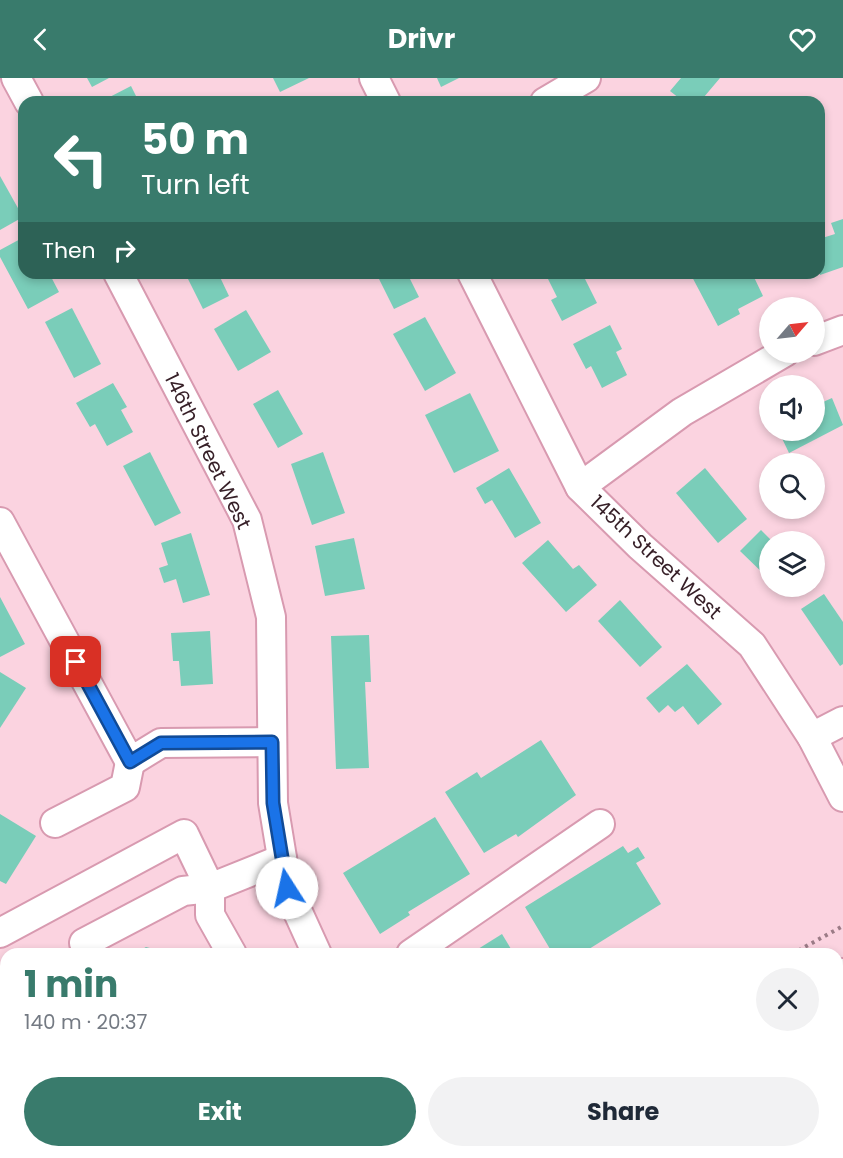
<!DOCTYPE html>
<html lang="en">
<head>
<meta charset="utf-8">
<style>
	:root { --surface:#fff; --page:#f2f2f3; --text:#1f2937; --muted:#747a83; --accent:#397b6c }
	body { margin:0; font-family:Poppins,sans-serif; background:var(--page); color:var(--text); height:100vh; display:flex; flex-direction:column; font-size:22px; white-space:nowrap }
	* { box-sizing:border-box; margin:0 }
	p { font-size:20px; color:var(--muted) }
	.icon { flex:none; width:33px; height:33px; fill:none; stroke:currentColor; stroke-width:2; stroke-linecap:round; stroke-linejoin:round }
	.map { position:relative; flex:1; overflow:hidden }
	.panel { position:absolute; left:0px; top:870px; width:843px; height:210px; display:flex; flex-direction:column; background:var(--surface); border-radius:18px 18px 0 0; box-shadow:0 3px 9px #0003 }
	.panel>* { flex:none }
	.top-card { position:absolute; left:18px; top:18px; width:807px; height:183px; border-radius:18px; box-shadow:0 3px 9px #0003; background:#397b6c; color:#fff; overflow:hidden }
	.needle { width:39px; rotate:62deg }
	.tools { position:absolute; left:759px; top:219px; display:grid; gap:12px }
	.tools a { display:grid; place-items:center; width:66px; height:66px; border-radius:50%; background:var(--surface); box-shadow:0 3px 9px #0003; font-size:30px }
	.pin { position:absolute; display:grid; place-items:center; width:51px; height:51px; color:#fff; margin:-26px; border-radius:12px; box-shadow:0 3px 9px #0006 }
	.me { position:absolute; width:66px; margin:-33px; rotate:350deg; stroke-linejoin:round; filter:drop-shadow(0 0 4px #0008) }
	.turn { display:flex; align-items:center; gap:21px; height:126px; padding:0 24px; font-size:27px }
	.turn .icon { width:78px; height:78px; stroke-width:2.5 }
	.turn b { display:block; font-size:42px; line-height:51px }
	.then { display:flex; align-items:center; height:57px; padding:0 24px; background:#0003; gap:12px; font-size:22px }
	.round { display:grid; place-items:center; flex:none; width:63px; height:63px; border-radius:32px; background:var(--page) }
	.overview { display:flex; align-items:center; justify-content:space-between; height:102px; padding:0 24px }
	h1 { font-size:36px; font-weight:700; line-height:45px; color:var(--accent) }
	.action { display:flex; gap:12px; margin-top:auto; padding:12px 24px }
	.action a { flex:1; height:69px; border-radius:36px; background:var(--accent); color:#fff; font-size:24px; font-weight:700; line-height:69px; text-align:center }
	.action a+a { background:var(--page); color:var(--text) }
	header { display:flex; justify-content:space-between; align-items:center; height:78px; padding:0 24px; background:var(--accent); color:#fff; font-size:27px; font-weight:700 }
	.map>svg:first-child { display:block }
	.building { fill:#7acdb9 }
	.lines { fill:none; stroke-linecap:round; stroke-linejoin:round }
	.minor-casing { stroke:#d89ab0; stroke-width:32 }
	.path { stroke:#9b7b86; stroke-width:4; stroke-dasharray:3 4.5; stroke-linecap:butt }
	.minor { stroke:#fff; stroke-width:28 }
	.route-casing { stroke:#114b97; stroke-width:15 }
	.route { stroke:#1a73e8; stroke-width:10 }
	.labels { text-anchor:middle; stroke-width:4.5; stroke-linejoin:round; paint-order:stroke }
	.street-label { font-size:20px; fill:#372028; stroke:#fff }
</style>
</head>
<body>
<header><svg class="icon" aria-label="back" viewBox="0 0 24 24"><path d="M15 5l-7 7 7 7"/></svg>Drivr<svg class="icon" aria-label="heart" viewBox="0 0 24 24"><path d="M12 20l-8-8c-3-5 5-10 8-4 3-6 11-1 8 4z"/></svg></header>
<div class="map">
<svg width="843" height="1080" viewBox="0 0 843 1080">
	<rect width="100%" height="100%" fill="#fbd3e0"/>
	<g class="building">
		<polygon points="87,0 109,0 92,9"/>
		<polygon points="273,0 309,0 280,14"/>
		<polygon points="437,0 459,0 441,9"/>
		<polygon points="681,0 720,0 704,19 709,24 684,24 670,13"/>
		<polygon points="131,8 139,24 100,24"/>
		<polygon points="0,98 23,139 0,152"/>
		<polygon points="843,141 843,189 820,197 819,161 835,156 831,145"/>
		<polygon points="24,159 24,195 49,195 59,214 28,231 0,179 0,172"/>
		<polygon points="185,195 218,195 229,218 203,231"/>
		<polygon points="376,195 407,195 419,219 394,231"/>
		<polygon points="545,195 582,195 597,225 562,243 551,222 557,219"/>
		<polygon points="690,195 733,195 736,201 752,195 763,218 738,231 740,236 718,248"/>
		<polygon points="72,230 101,286 74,300 45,244"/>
		<polygon points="246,232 271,274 238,293 214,251"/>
		<polygon points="425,239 456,295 425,313 393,256"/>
		<polygon points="610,247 622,271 616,274 627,297 602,310 591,288 586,291 573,266"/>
		<polygon points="113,305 127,329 121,332 133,354 107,368 95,346 90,349 76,325"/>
		<polygon points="278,312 303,356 278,370 253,326"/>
		<polygon points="470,315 499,373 454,395 425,337"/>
		<polygon points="832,320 843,347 789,375 778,352 814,352 814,328"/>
		<polygon points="150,374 181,435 155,448 123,388"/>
		<polygon points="323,374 345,435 312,447 291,386"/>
		<polygon points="509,390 541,445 515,460 492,422 485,426 476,410"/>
		<polygon points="705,390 747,441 718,465 676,415"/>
		<polygon points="761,452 773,464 770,464 770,502 740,473"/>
		<polygon points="191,455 210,517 183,525 176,501 164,505 159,490 168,487 161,465"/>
		<polygon points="354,460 365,511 325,518 315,468"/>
		<polygon points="548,462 573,491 579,487 597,507 566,534 522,485"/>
		<polygon points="824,516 843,544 843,586 840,588 801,531"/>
		<polygon points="0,519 25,566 0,579"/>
		<polygon points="620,522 662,569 640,589 598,543"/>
		<polygon points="210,553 213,606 181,608 179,583 173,583 171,555"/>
		<polygon points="369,557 371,604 365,604 369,690 336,691 331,558"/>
		<polygon points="687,586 722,626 698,647 683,628 675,634 668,627 659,635 646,620"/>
		<polygon points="0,594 26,610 0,650"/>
		<polygon points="541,662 576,717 518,759 516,756 484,775 445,714 477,694 481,700"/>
		<polygon points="0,736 36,758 6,806 0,803"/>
		<polygon points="435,739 470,796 408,834 410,837 380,856 343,795"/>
		<polygon points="623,768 628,775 638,769 645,780 636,785 661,826 581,876 553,876 525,829"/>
		<polygon points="502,856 514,876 470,876"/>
		<polygon points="146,869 168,875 168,876 134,876"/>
		<polygon points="91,1074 244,1074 247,1080 94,1080"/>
	</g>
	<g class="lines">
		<g class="minor-casing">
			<g id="minor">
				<polyline points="16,0 29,24"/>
				<polyline points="374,0 386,24"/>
				<polyline points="545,24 586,0"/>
				<polyline points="118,195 247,442 271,539 273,725 287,810 317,876"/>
				<polyline points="472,195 580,409 640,468 752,567 812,659 843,719"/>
				<polyline points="814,263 843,252"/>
				<polyline points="580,409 682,334 785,274"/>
				<polyline points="0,444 130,684 161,665 272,664"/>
				<polyline points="812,659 843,643"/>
				<polyline points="55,745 125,709 130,684"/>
				<polyline points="0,855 184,756 210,810 183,813 84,865"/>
				<polyline points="232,876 210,837 210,810 282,781"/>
				<polyline points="411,876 600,746"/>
				<polyline points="837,898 843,895"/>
				<polyline points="0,989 6,1001"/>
				<polyline points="0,1050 6,1047"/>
				<polyline points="413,1074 417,1080"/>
				<polyline points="45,1080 57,1074"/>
				<polyline points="495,1080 506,1074"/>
			</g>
		</g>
		<g class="path">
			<polyline points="792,876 843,848"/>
			<polyline points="260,1074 263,1080"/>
		</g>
		<use href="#minor" class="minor"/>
	</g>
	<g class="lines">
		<g class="route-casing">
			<polyline id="route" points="76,584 130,684 161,665 272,664 273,725 287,810"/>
		</g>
		<use href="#route" class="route"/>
	</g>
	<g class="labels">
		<g class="street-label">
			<text transform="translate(208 373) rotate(64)" y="7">146th Street West</text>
			<text transform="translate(656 479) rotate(43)" y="7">145th Street West</text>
		</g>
	</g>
</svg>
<div class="tools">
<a><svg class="needle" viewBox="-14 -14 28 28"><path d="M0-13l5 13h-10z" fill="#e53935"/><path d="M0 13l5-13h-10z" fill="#747a83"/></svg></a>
<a><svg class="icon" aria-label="sound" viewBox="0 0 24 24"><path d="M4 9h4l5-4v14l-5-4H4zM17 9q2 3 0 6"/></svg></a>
<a><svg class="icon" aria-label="search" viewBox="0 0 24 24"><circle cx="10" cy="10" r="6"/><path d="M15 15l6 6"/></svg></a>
<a><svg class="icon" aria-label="layers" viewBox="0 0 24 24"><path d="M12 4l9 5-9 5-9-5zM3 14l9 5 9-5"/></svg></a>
</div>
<div class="pin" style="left:76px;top:584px;background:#d93025"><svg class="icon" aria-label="arrive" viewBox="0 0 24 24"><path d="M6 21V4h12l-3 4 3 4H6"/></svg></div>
<svg class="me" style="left:287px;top:810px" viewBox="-20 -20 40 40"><circle r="19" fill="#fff"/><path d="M0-13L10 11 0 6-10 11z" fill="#1a73e8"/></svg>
<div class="top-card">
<div class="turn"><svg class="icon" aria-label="left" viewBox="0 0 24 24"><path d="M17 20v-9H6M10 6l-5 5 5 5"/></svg><div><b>50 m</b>Turn left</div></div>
<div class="then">Then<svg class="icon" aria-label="right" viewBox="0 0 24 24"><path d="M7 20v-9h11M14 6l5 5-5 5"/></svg></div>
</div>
<section class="panel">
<div class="overview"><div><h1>1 min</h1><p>140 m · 20:37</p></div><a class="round"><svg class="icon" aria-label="close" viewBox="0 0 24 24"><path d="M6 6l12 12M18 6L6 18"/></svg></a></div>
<div class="action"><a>Exit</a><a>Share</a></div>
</section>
</div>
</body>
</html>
